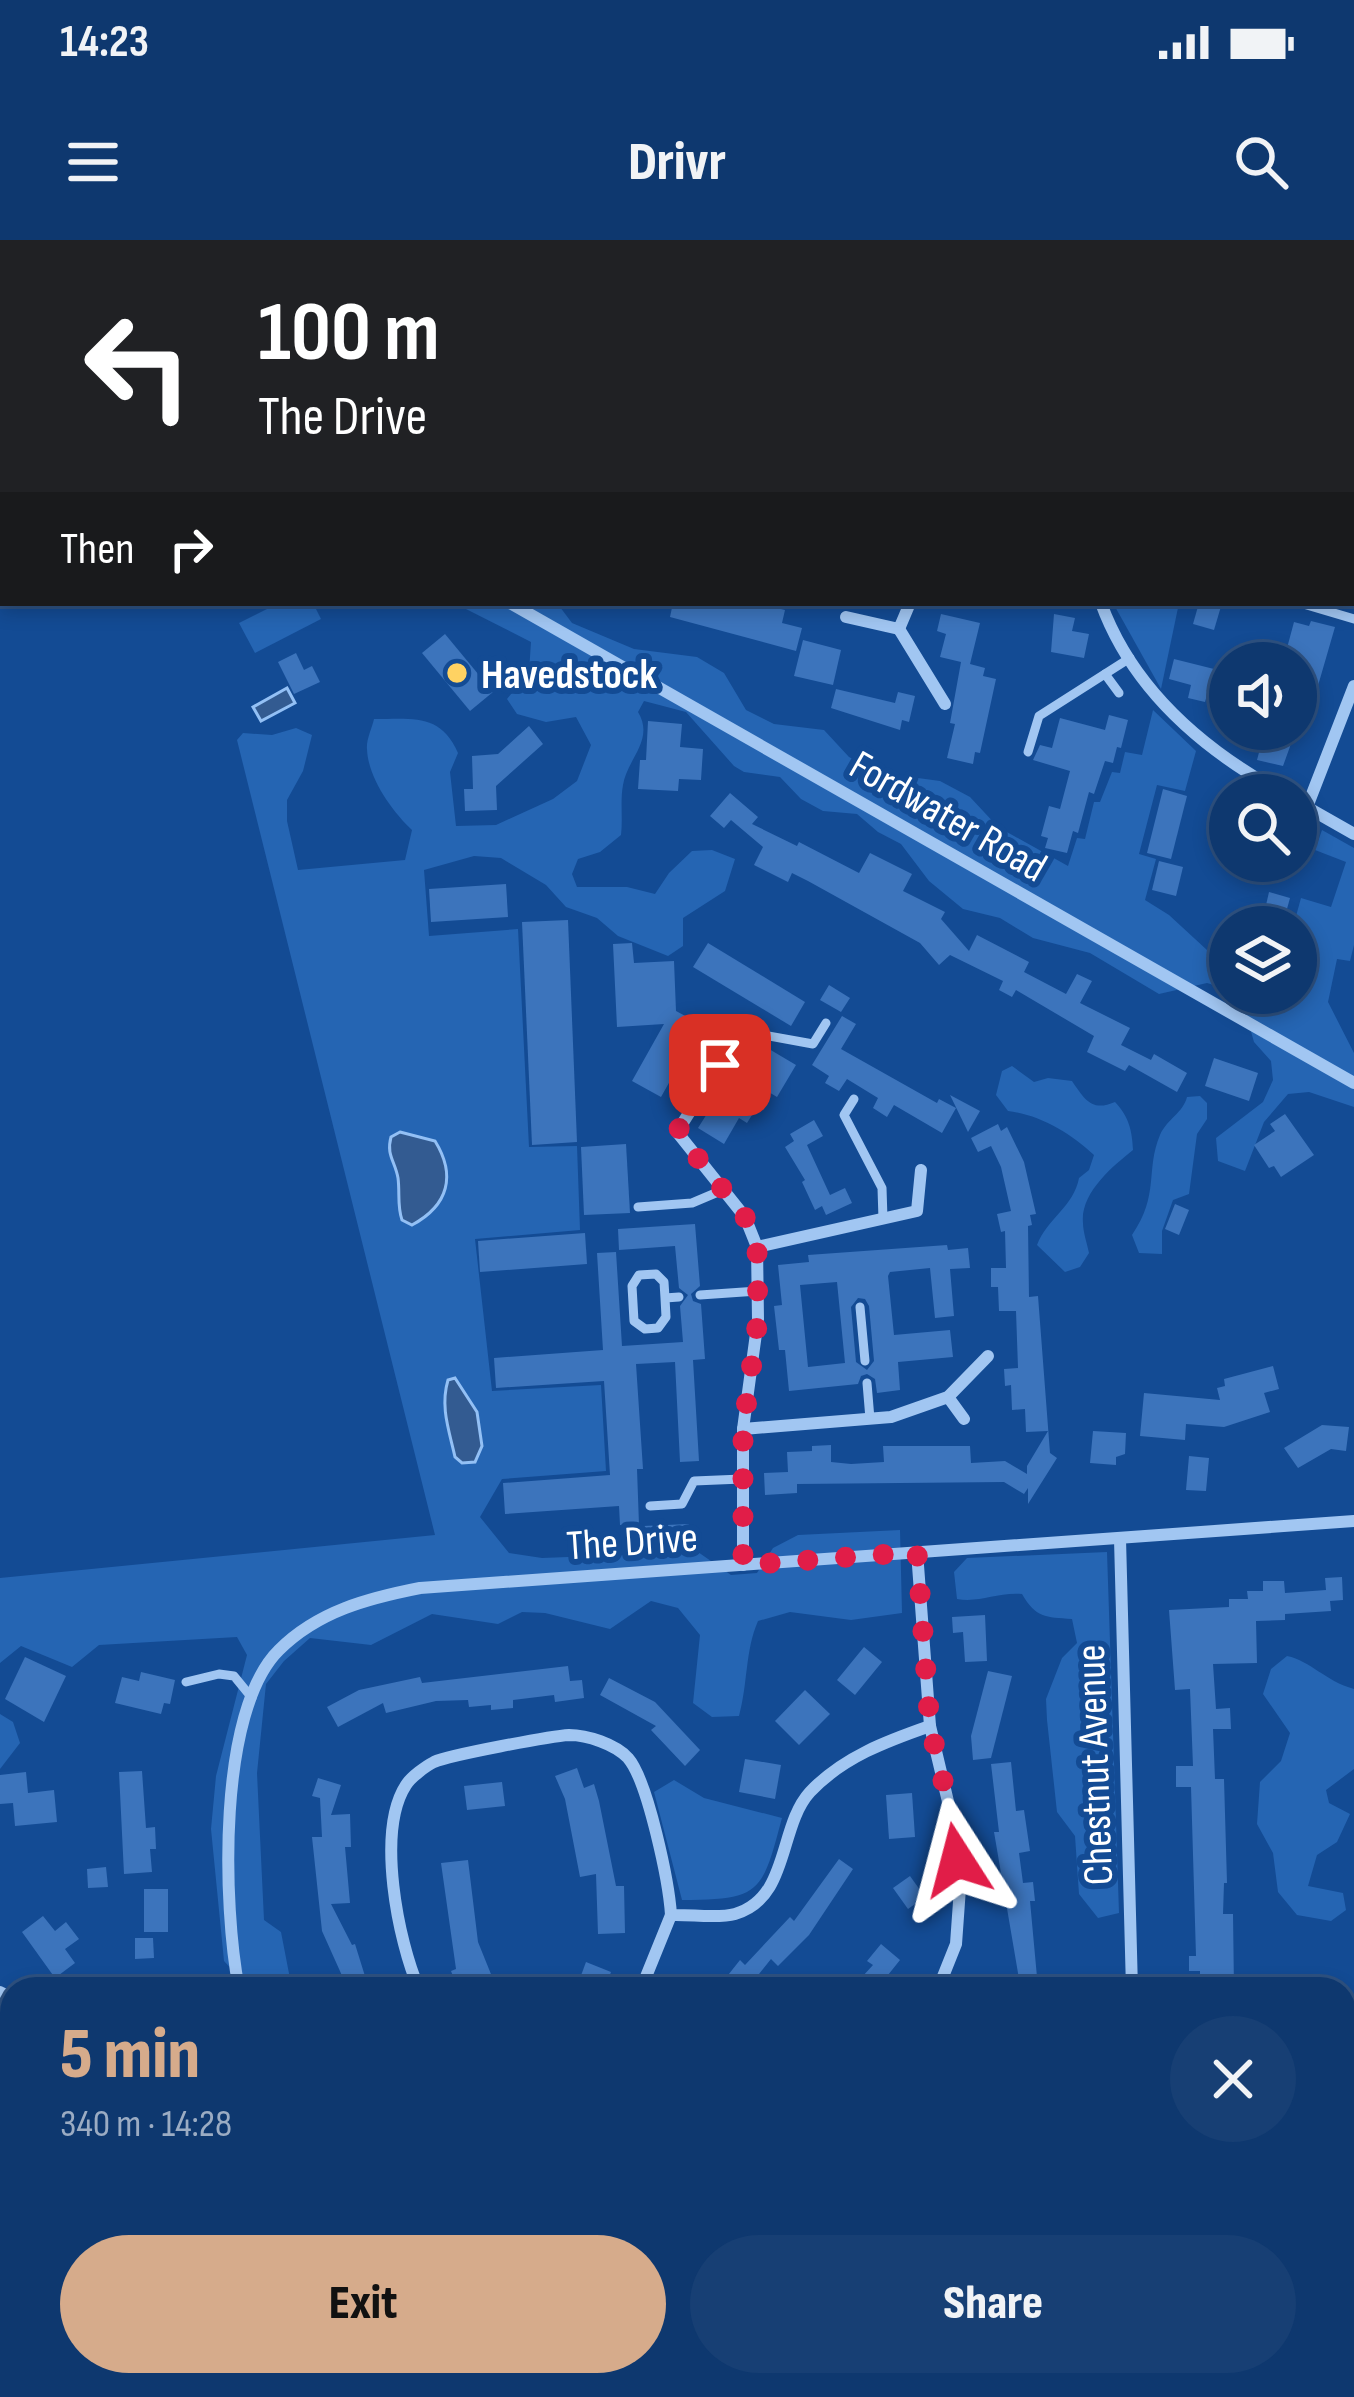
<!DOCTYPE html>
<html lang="en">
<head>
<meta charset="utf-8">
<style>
	:root { --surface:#0e386f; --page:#173f74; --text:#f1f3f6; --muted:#9bacc3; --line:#2e5282; --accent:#d6ab8b }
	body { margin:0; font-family:"Sofia Sans Condensed",sans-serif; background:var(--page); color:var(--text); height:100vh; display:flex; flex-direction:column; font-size:45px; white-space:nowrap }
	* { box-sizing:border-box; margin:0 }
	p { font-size:39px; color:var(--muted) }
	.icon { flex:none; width:66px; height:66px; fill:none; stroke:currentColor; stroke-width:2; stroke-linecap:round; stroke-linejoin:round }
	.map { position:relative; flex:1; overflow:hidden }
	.panel { position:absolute; left:0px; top:1737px; width:1356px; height:420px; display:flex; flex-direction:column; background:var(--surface); border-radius:36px 36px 0 0; box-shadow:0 6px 18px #0003,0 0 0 3px var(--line) }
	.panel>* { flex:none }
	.banner { position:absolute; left:0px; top:0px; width:1356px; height:366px; box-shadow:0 6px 18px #0003,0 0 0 3px var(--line); background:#202124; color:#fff; overflow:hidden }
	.controls { position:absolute; left:1209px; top:402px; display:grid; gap:24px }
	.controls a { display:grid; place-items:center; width:108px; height:108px; border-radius:50%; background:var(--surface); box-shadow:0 6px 18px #0003,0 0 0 3px var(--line); font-size:60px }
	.pin { position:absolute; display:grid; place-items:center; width:102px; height:102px; color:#fff; margin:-51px; border-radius:24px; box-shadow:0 6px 18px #0006 }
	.me { position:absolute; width:132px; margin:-66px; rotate:351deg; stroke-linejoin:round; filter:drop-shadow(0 0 9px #0008) }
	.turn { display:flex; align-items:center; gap:42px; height:252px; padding:0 60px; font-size:54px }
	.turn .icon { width:156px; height:156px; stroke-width:2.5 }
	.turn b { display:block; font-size:84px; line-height:102px }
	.then { display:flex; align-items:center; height:114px; padding:0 60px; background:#0003; gap:24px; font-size:45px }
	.round { display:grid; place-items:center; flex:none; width:126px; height:126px; border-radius:63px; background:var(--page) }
	.head { display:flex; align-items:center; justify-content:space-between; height:204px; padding:0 60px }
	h1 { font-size:72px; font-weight:800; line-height:90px; color:var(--accent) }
	.button { display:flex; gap:24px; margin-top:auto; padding:24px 60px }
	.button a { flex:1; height:138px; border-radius:72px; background:var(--accent); color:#111; font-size:48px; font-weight:800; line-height:138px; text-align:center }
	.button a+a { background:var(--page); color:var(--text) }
	.status { display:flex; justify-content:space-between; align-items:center; height:84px; padding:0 60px; background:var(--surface); direction:ltr }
	.status svg { height:33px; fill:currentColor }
	header { display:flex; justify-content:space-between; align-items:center; height:156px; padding:0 60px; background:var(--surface); font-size:54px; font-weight:800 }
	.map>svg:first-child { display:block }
	.green { fill:#2565b3 }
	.water { fill:#335b91; stroke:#93c0f5; stroke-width:3 }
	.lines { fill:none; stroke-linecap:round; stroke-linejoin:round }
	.river { stroke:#335b91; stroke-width:36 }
	.building { fill:#3c74bc; fill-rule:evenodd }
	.service { stroke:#a1c6f2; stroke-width:9 }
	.minor { stroke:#a1c6f2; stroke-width:12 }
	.route { stroke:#e11d48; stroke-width:21; stroke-dasharray:0 37.8 }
	.poi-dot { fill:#ffd262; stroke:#134b94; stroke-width:4.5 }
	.labels { text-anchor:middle; stroke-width:12; stroke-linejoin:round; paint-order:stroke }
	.poi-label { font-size:42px; font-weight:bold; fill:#fff; stroke:#134b94; text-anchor:start }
	.street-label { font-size:42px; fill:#fff; stroke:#134b94 }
</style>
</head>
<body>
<div class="status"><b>14:23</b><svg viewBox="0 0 49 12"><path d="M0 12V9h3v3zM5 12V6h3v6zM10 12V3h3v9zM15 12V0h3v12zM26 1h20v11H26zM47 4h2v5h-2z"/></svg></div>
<header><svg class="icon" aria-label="menu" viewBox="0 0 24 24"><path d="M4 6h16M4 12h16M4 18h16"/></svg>Drivr<svg class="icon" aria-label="search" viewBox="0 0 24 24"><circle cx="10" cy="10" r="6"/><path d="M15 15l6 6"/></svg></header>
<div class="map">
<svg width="1354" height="2157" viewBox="0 0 1354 2157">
	<rect width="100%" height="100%" fill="#134b94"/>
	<g class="green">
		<polygon points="51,0 231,0 240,3 53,3"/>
		<polygon points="699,0 897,0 694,3"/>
		<polygon points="279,363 313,363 321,379 255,413 239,383"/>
		<path d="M413,363H557L572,383L634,409L697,417L724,433L746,470L774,484L824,490L849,517L881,533L940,541L970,557L998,587L1068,626L1077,598L1085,599L1094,562H1100L1112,532L1120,533L1125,512L1142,515L1153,470L1196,511L1185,551L1157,545L1139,614L1156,619L1145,660L1169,675L1220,722L1230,725V750L1207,743L1159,754L1090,713L1033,698L1000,678L963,669L929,641L901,604L878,592L857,574L823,571L801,559L780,537L744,532L734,526L686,472L644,461L638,472C655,500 627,519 623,545C620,561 623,579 621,595L600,612L578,619L572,634L577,647H627L655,654L669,633L692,611L712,610L735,619L725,651L683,678V706L668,716L618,696L597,678L566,667L546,645L501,618L474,616L424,630L429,696L518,689L529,907L577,906L580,990L475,999L492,1151L601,1145L606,1231L502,1239L480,1277L509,1313L542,1318L698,1312L731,1335L757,1333L773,1308L798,1295L900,1290L902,1373L851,1380L790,1372L758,1381C745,1411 748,1443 739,1476L712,1477L693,1463L700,1395L678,1368L651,1361L610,1389L545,1373L522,1372L498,1384L432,1374L371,1405L310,1398L284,1421L266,1444L257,1533L264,1680L281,1692L292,1749H250L224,1721L211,1589L216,1536L247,1415L237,1397L99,1405L72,1427L21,1406L0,1423V1338L435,1295L237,500L243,493L272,495L296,488L312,495L303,531L287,560V581L298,630L405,620L412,590C392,571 368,538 367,509C366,500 372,488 374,479C412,479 441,473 458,513L450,532L456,586L496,585L553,559L577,541L591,505L576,477L546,482L517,474L507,459L529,432L531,402L464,368Z"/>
		<polygon points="1113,363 1179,363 1161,449"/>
		<polygon points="1322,590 1354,608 1354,705 1350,721 1337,719 1328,762 1354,813 1354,867 1309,852 1288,854 1264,882 1245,931 1218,921 1216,898 1263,862 1273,840 1271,821 1254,802 1240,753 1296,753 1293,687 1301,658 1331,667 1346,622 1315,610"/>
		<path d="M1012,826L1034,842L1048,838L1072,841C1085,860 1092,872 1115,862C1129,877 1132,890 1133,910C1113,926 1080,953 1083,983C1083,992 1087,1003 1089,1013L1080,1027L1065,1032L1037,1005C1047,979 1074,966 1079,938L1089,930L1094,915C1070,893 1041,875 1008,871L996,855L1002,831Z"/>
		<path d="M1200,856L1207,863V879L1197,894L1189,954L1173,960L1162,991V1014L1139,1013L1132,995C1160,954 1145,931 1160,895C1167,879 1183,873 1187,857Z"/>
		<path d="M1107,1312L1119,1673L1098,1678L1079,1654L1075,1596L1057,1572L1047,1480L1046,1459L1062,1418L1077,1403L1072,1379C1045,1377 1036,1378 1022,1354C997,1352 980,1363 957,1359L954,1332L967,1318Z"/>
		<path d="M1287,1416C1311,1421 1325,1441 1354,1449V1529L1326,1550L1329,1563L1350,1574L1337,1602L1317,1615L1308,1646L1343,1653L1346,1670L1331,1681L1297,1675L1278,1652L1273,1613L1257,1584L1260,1542L1281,1521L1290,1493L1263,1454L1271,1429Z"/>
		<polygon points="0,1474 13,1482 20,1503 0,1529"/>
		<path d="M674,1540L704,1558L782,1578C762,1652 762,1660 682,1660L654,1552Z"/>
	</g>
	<g class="water">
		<polygon points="287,448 295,463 261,481 253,467"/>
		<path d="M400,892L435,901C456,935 449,965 412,985L402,980C397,966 400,953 398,938C395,921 386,915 391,897Z"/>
		<path d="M455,1138L477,1172L482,1206L475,1222L462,1223L455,1217C449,1190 440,1167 448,1140Z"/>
	</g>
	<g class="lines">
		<g class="river">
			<polyline points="198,0 202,3"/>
			<polyline points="736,3 741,0"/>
		</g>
	</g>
	<g class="building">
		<polygon points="673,363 756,363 785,370 782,383 802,388 796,411 670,377"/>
		<polygon points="1199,363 1222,363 1214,390 1193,384"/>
		<polygon points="941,374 980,383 970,424 985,428 983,436 996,439 980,513 975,512 973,524 947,518 955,484 950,483 961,422 940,417 946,394 937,391"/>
		<polygon points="1054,374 1075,378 1072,391 1089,394 1084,418 1051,412"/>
		<polygon points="1311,381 1335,387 1315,456 1311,455 1301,490 1296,490 1283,526 1257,520 1265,490 1296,489 1296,423 1283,423 1294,382 1309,386"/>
		<polygon points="445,394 493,452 470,471 422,413"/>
		<polygon points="803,400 841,410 833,445 794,436"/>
		<polygon points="296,413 304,430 312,426 320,442 294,454 278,422"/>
		<polygon points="1174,419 1214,429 1205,462 1188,458 1191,445 1169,439"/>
		<polygon points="836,449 895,463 898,452 915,456 909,482 902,480 900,490 831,468"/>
		<polygon points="1109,475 1128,480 1121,508 1117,507 1113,523 1105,521 1094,554 1089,552 1078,593 1073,591 1067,613 1045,608 1048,598 1041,596 1049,566 1060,569 1070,531 1033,520 1040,505 1052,508 1060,478 1105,490"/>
		<polygon points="648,481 682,484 680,507 703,509 701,540 679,539 678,551 638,549 640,520 646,520"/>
		<polygon points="529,486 543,504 496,546 497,570 465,571 464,549 473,549 472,516 498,514"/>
		<polygon points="1163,549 1187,556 1171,619 1147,613"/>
		<polygon points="730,553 758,577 752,584 797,606 799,602 859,633 870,613 912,634 903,651 945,672 941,679 969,711 977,695 1029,722 1024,732 1066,754 1077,734 1092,741 1080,763 1130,788 1121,805 1151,820 1154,814 1187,833 1177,852 1129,825 1125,831 1087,812 1094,796 1016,750 1012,757 999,750 1003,741 950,715 939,725 920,703 808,641 792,633 788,642 754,625 763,607 731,580 724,588 710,576"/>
		<polygon points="1159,621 1183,627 1176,656 1152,650"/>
		<polygon points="506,644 508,677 431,682 429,649"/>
		<polygon points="1269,652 1290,658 1282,687 1261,687"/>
		<polygon points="568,680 577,902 532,905 522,682"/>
		<polygon points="632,703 634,723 674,721 676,771 715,792 705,810 692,802 661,857 632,841 664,784 617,787 613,704"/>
		<polygon points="708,703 805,762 791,786 693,727"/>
		<polygon points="829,745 850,758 841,772 820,760"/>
		<polygon points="842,776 856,784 841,809 937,863 939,859 956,868 942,893 894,865 887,877 873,868 878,858 847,839 839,851 825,843 829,836 812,825"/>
		<polygon points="769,809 796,825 777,857 767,851 747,883 739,878 724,904 698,888 715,861 724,866 744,834 751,838"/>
		<polygon points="1214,818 1258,833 1249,861 1205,846"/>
		<polygon points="950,855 980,871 968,892"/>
		<polygon points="1285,874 1314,915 1281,937 1274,926 1269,928 1254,905 1275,891 1270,884"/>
		<polygon points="814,880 823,896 807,905 830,955 845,948 852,963 826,975 822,966 815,970 802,942 805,940 785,907 794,901 790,894"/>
		<polygon points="998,884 1001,891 1007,887 1024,922 1036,974 1030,975 1032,985 1028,986 1029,1057 1038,1056 1050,1213 1057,1218 1028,1264 1028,1248 1024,1254 1004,1242 797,1244 797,1253 765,1255 764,1233 788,1232 787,1212 812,1211 812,1206 831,1205 831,1222 851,1224 884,1222 883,1206 970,1206 971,1223 1005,1221 1027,1234 1027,1226 1048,1191 1026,1192 1025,1169 1012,1170 1011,1145 1005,1146 1004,1129 1018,1128 1016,1071 999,1071 998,1047 991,1047 991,1028 1006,1028 1005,991 1001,992 997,974 1011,971 1001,927 991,906 978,912 971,898"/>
		<polygon points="626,904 630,973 584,975 581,907"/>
		<polygon points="1175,964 1189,970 1179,995 1165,989"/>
		<polygon points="695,984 700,1046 691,1054 693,1061 701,1064 705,1119 693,1120 699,1221 680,1222 675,1122 636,1124 643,1229 637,1229 639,1285 620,1285 619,1266 505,1274 503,1243 610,1235 604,1141 496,1148 494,1118 603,1110 597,1013 616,1012 622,1106 683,1102 680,1066 688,1055 679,1048 675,1006 619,1010 618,989"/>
		<polygon points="585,993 587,1024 480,1032 478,1001"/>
		<path d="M947,1005L948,1010L968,1008L970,1028L950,1029L954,1076L935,1078L930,1028L890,1032L888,1036L894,1095L950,1090L953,1117L898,1122L900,1150L877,1153L875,1139L867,1134L861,1136L858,1144L789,1151L785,1110H779L774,1066L782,1065L778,1025L809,1022L808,1015ZM837,1042L845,1123L808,1127L800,1045ZM858,1058L865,1059L869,1066L874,1121L867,1130L856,1122L851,1067Z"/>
		<polygon points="1273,1126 1279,1149 1264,1153 1270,1172 1224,1187 1186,1184 1185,1200 1140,1196 1144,1153 1220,1160 1217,1148 1225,1146 1224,1139"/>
		<polygon points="1322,1185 1349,1187 1346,1211 1331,1209 1298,1228 1284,1208"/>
		<polygon points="1093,1191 1126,1193 1125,1214 1116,1217 1116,1225 1090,1223"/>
		<polygon points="1189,1216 1209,1218 1206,1251 1186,1250"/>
		<polygon points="689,1284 690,1305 644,1307 643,1286"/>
		<polygon points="1342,1337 1343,1360 1330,1361 1331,1371 1285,1374 1285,1380 1256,1381 1257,1423 1213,1424 1216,1469 1230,1468 1231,1489 1213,1489 1215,1539 1224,1539 1227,1643 1224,1643 1223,1674 1233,1674 1234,1749 1200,1749 1200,1731 1189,1731 1189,1716 1196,1716 1191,1547 1176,1547 1176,1526 1193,1526 1190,1449 1175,1450 1169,1370 1229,1367 1229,1359 1248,1359 1247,1351 1263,1351 1263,1341 1284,1341 1285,1353 1326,1350 1325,1338"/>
		<polygon points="985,1375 987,1421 965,1422 963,1392 953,1393 952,1377"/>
		<polygon points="864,1407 882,1422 855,1455 837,1440"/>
		<polygon points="25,1417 66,1436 44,1482 5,1459"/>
		<polygon points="568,1426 570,1441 582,1440 584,1458 555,1462 554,1455 513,1460 513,1468 491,1470 491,1465 469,1467 468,1460 436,1461 386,1473 383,1463 338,1487 327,1467 359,1450 420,1437 422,1443"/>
		<polygon points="988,1431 1012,1436 991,1518 973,1520 971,1496"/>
		<polygon points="141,1432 175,1440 170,1464 164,1463 161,1474 115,1463 122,1437 139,1441"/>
		<polygon points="609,1438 655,1462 700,1510 685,1526 651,1490 656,1486 600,1455"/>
		<polygon points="805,1450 830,1474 799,1505 775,1481"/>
		<polygon points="745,1519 781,1525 775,1559 739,1552"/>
		<polygon points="1011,1522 1016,1571 1024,1570 1030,1611 1019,1613 1023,1643 1033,1642 1035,1661 1030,1661 1037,1737 1019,1739 994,1592 999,1592 991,1524"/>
		<polygon points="577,1528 584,1548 594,1544 599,1561 616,1646 624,1646 625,1693 598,1694 596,1634 580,1637 565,1559 555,1536"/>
		<polygon points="142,1531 146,1588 155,1587 156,1609 150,1609 152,1632 124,1634 119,1532"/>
		<polygon points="26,1532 28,1553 54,1550 57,1582 15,1586 13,1563 0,1564 0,1535"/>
		<polygon points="318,1538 341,1545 331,1575 350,1574 351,1607 345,1607 350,1663 331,1664 352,1705 355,1704 369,1749 348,1749 322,1691 312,1597 322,1597 320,1558 312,1556"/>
		<polygon points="502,1542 505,1566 467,1570 464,1546"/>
		<polygon points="912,1553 915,1597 889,1599 886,1555"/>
		<polygon points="839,1619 853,1629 809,1695 778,1726 771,1719 747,1749 717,1749 740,1720 745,1725 790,1677 794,1681"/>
		<polygon points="468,1620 478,1702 497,1749 458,1749 451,1731 456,1729 441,1623"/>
		<polygon points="106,1627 108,1647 88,1648 87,1629"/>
		<polygon points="910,1636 925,1657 908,1669 893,1648"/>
		<rect x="144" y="1649" width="24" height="43"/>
		<polygon points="43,1676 55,1691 66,1682 79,1699 65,1709 75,1723 55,1738 22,1692"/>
		<polygon points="135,1698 153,1698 154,1718 135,1719"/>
		<polygon points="881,1704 900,1720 884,1740 894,1749 851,1749 873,1725 867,1721"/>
		<polygon points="586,1722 611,1732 605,1749 576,1749"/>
	</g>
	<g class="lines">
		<g class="service">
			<polyline points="41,0 43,3"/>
			<polyline points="1191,0 1196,3"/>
			<polyline points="1304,3 1310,0"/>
			<polyline points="1300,363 1354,379"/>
			<polyline points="1105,434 1119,453"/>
			<polyline points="1028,512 1039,476 1130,418"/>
			<polyline points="741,791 813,804 826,783"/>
			<polyline points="854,859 844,875 882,948 883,979"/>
			<polyline points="638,967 692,963 725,949"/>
			<polyline points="700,1055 758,1051"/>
			<polyline points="665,1058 664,1042 656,1034 639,1035 632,1046 634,1081 645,1089 658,1088 666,1077 665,1058 679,1057"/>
			<polyline points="860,1067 865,1121"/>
			<polyline points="867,1143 870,1179"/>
			<polyline points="650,1266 682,1264 694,1241 742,1239"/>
			<polyline points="186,1442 219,1434 234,1436 252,1458"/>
		</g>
		<g class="minor">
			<polyline points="1353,205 1354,205"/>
			<polyline points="510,363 1354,843"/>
			<path d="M1101,363C1133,451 1206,512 1286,555"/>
			<polyline points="846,377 899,389 910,363"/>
			<polyline points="899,389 945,464"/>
			<polyline points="1296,561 1354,594"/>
			<polyline points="1307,567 1354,446"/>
			<polyline points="741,791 677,892 745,977 757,1007 758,1079 743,1189 743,1325"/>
			<polyline points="757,1007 917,971 921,930"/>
			<polyline points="948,1157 964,1179"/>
			<polyline points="743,1189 891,1177 948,1157 988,1116"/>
			<polyline points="1120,1299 1132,1749"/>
			<polyline points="917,1312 930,1486 955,1591 960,1648 956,1704 938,1749"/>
			<path d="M239,1749C223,1667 217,1471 279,1410C318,1371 369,1358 420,1348L1354,1281"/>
			<path d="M419,1749C398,1701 376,1591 406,1545C411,1537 426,1526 434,1522C449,1515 552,1496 569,1495C587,1495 615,1504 628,1518C648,1541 669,1643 671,1675C690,1674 717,1679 735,1674C790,1658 778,1587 810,1552C843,1517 887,1501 930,1486"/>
			<polyline points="641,1749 671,1675"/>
			<polyline points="0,1752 12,1758"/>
			<polyline points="1344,1997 1354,1996"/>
			<polyline points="322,2145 330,2157"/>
			<polyline points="470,2145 478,2157"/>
			<polyline points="1107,2145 1118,2157"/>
			<polyline points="756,2157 892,2145"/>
		</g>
	</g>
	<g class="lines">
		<polyline class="route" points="720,825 677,892 745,977 757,1007 758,1079 743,1189 743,1325 917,1312 930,1486 955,1591 957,1620"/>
	</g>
	<circle class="poi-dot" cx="457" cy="433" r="12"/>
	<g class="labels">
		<g class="poi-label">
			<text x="481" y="448">Havedstock</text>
		</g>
		<g class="street-label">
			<text transform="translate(949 575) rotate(30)" y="15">Fordwater Road</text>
			<text transform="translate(632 1300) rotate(-4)" y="15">The Drive</text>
			<text transform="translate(1093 1525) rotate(-92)" y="15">Chestnut Avenue</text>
		</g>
	</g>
</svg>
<div class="controls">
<a><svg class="icon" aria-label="sound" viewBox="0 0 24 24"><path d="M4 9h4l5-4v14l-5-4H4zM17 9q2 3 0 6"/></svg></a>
<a><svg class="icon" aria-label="search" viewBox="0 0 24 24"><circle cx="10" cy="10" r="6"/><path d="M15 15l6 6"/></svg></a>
<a><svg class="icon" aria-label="layers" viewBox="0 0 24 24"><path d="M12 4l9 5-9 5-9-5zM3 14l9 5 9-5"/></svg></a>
</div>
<div class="pin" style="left:720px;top:825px;background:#d93025"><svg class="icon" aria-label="arrive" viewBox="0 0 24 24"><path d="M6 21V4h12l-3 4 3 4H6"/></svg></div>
<svg class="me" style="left:957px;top:1620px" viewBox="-20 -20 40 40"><path d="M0-17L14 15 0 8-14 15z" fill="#e11d48" stroke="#fff" stroke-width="4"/></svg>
<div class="banner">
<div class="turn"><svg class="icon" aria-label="left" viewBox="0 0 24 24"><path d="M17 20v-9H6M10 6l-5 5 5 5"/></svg><div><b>100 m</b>The Drive</div></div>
<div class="then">Then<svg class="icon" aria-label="right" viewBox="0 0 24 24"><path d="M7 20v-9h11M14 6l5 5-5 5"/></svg></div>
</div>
<section class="panel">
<div class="head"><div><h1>5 min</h1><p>340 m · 14:28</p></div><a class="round"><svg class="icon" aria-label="close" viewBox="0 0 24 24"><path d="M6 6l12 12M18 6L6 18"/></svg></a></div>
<div class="button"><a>Exit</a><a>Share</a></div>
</section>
</div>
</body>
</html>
